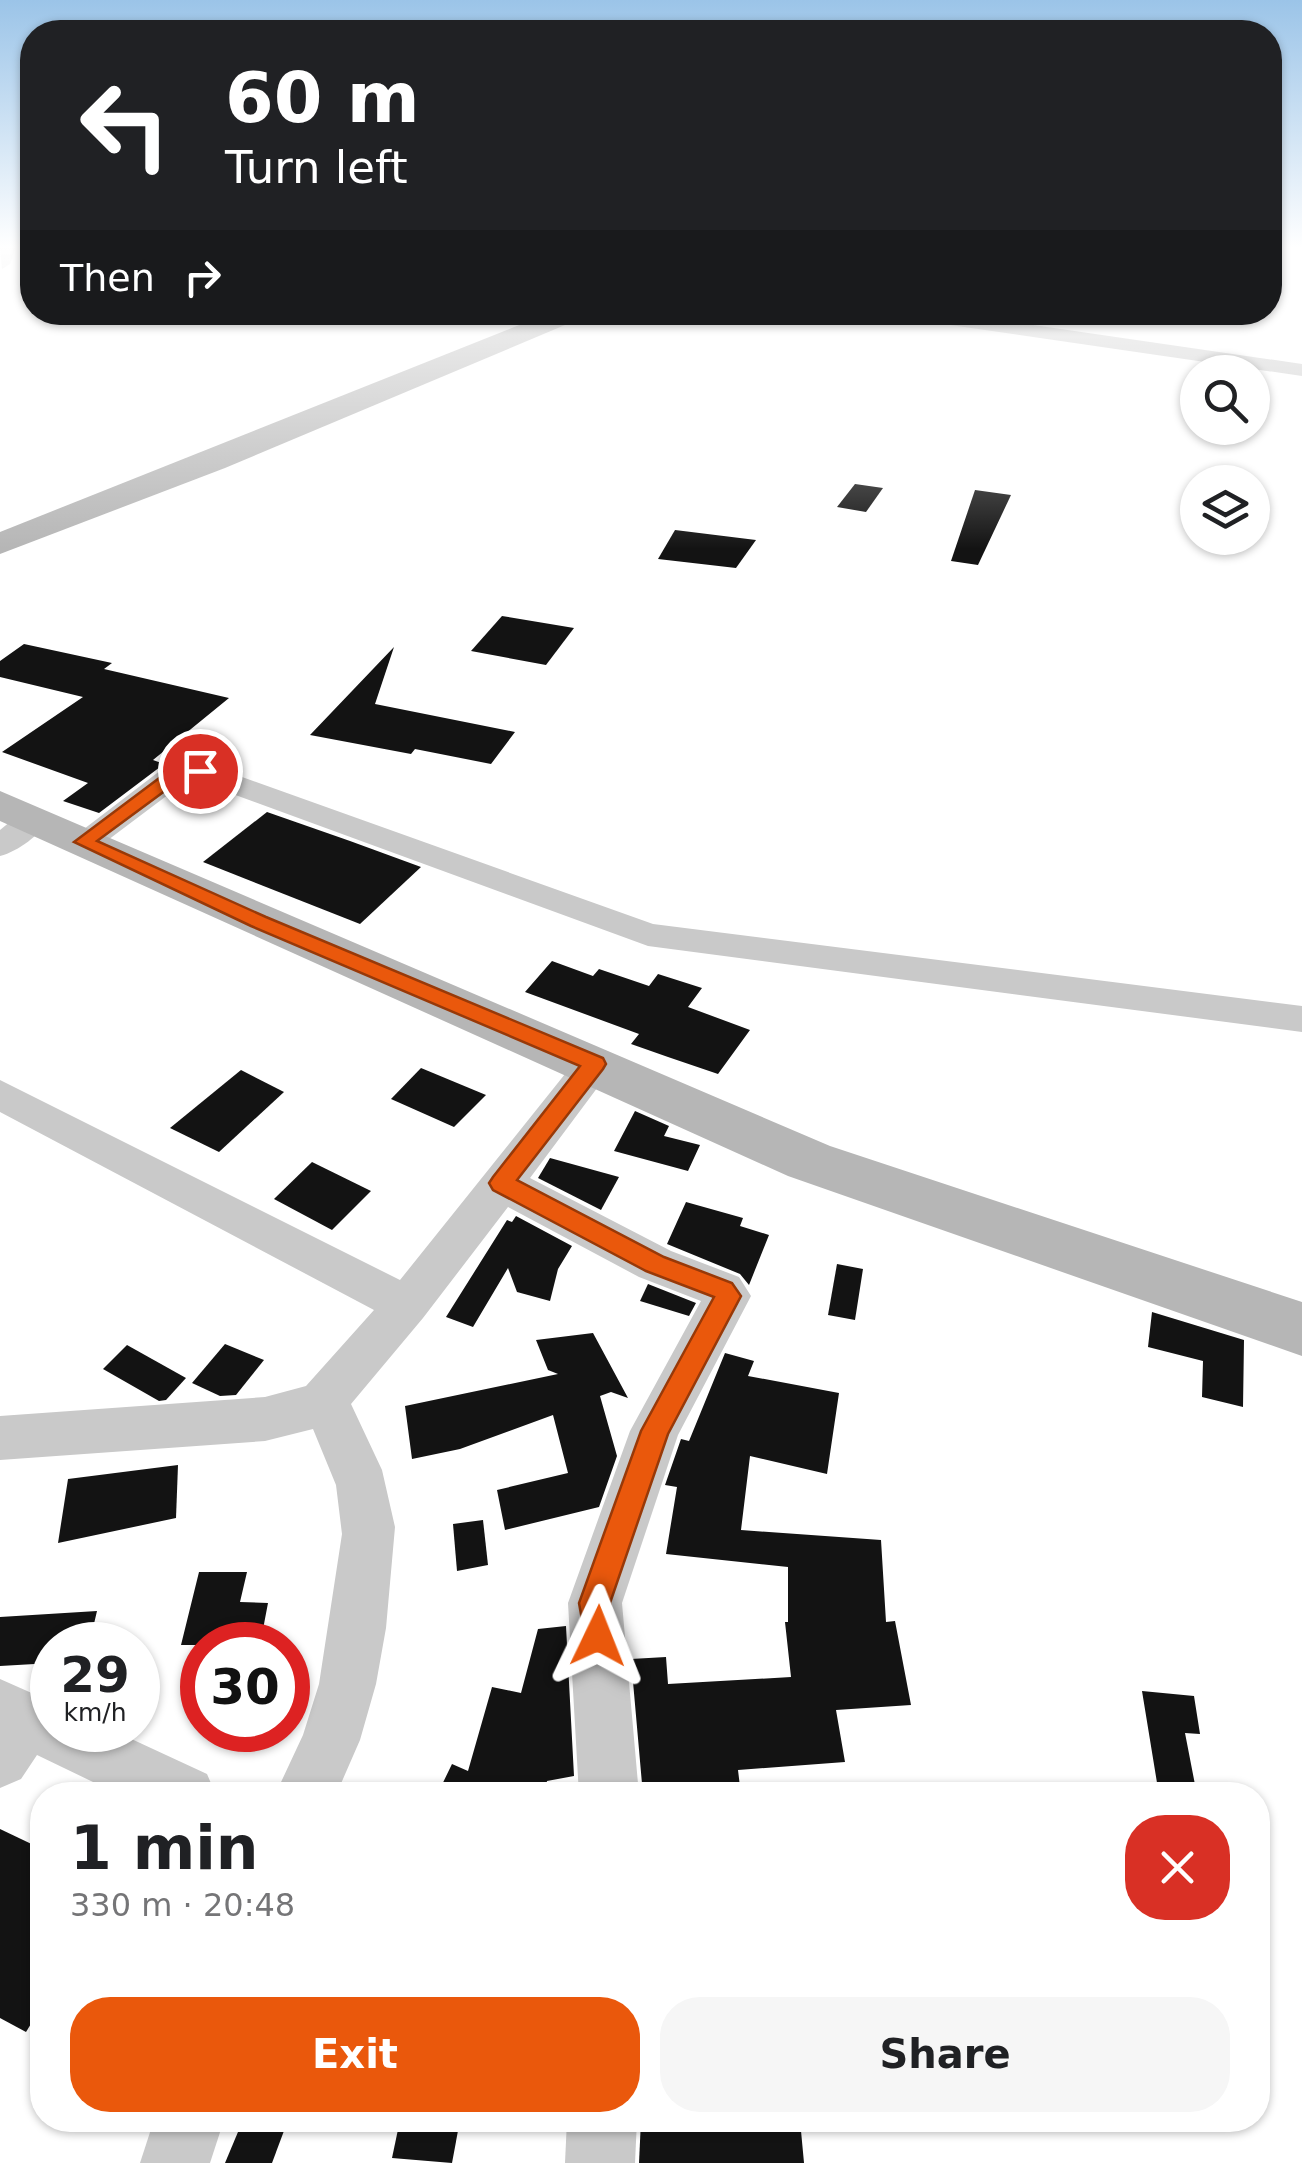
<!DOCTYPE html>
<html lang="en">
<head>
<meta charset="utf-8">
<style>
	:root { --surface:#fff; --page:#f6f6f6; --text:#202124; --muted:#757577; --accent:#ea580c }
	body { margin:0; font-family:"DejaVu Sans",sans-serif; background:var(--page); color:var(--text); height:100vh; display:flex; flex-direction:column; font-size:38px; white-space:nowrap }
	* { box-sizing:border-box; margin:0 }
	p { font-size:32px; color:var(--muted) }
	.icon { flex:none; width:55px; height:55px; fill:none; stroke:currentColor; stroke-width:2; stroke-linecap:round; stroke-linejoin:round }
	.map { position:relative; flex:1; overflow:hidden }
	.details { position:absolute; left:30px; top:1782px; width:1240px; height:350px; display:flex; flex-direction:column; background:var(--surface); border-radius:40px; box-shadow:0 2px 8px #0004 }
	.details>* { flex:none }
	.top-card { position:absolute; left:20px; top:20px; width:1262px; height:305px; border-radius:40px; box-shadow:0 2px 8px #0004; background:#202124; color:#fff; overflow:hidden }
	.buttons { position:absolute; left:1180px; top:355px; display:grid; gap:20px }
	.buttons a { display:grid; place-items:center; width:90px; height:90px; border-radius:50%; background:var(--surface); box-shadow:0 2px 8px #0004; font-size:50px }
	.speed { position:absolute; left:30px; top:1622px; display:flex; gap:20px; font-size:50px; font-weight:700; text-align:center }
	.speed>* { display:grid; place-content:center; width:130px; height:130px; border-radius:50%; background:var(--surface); box-shadow:0 2px 8px #0004; line-height:1 }
	.speed small { font-size:25px; font-weight:400 }
	.speed .limit { border:15px solid #d22; background:#fff; color:#111 }
	.pin { position:absolute; display:grid; place-items:center; width:85px; height:85px; color:#fff; margin:-42px; border:5px solid #fff; border-radius:50%; box-shadow:0 2px 10px #0007 }
	.me { position:absolute; width:110px; margin:-55px; rotate:2deg; stroke-linejoin:round; filter:drop-shadow(0 0 8px #0008) }
	.turn { display:flex; align-items:center; gap:35px; height:210px; padding:0 40px; font-size:45px }
	.turn .icon { width:130px; height:130px; stroke-width:2.5 }
	.turn b { display:block; font-size:70px; line-height:85px }
	.then { display:flex; align-items:center; height:95px; padding:0 40px; background:#0003; gap:20px; font-size:38px }
	.round { display:grid; place-items:center; flex:none; width:105px; height:105px; border-radius:40px; background:var(--page) }
	.head { display:flex; align-items:center; justify-content:space-between; height:170px; padding:0 40px }
	h1 { font-size:60px; font-weight:700; line-height:75px }
	.cta { display:flex; gap:20px; margin-top:auto; padding:20px 40px }
	.cta a { flex:1; height:115px; border-radius:40px; background:var(--accent); color:#fff; font-size:40px; font-weight:700; line-height:115px; text-align:center }
	.cta a+a { background:var(--page); color:var(--text) }
	.map>svg:first-child { display:block }
	.building { fill:#131313 }
	.lines { fill:none; stroke-linecap:round; stroke-linejoin:round }
	.street { fill:#c9c9c9; fill-rule:evenodd }
	.secondary { fill:#b6b6b6; fill-rule:evenodd }
	.route { fill:#ea580c; stroke:#983908; stroke-width:2.5 }
</style>
</head>
<body>
<div class="map">
<svg width="1302" height="2163" viewBox="0 0 1302 2163">
	<rect width="100%" height="100%" fill="#fff"/>
	<g class="building">
		<polygon points="855,484 883,488 866,512 837,507"/>
		<polygon points="975,490 1011,495 978,565 951,561"/>
		<polygon points="675,530 756,540 736,568 658,559"/>
		<polygon points="502,616 574,628 546,665 471,651"/>
		<polygon points="24,644 112,663 104,669 229,698 153,760 164,764 99,813 63,801 88,783 2,752 83,697 0,677 0,661"/>
		<polygon points="394,647 375,704 515,732 491,764 415,749 411,754 310,735"/>
		<polygon points="267,812 350,841 421,867 360,924 203,862"/>
		<polygon points="552,961 593,976 599,969 649,986 658,974 702,988 688,1007 750,1030 718,1074 668,1057 631,1044 639,1034 525,992"/>
		<polygon points="421,1068 486,1095 454,1127 391,1099"/>
		<polygon points="241,1070 284,1092 219,1152 170,1128"/>
		<polygon points="635,1111 669,1126 664,1136 700,1145 688,1171 614,1151"/>
		<polygon points="550,1158 619,1177 601,1210 538,1178"/>
		<polygon points="312,1162 371,1191 332,1230 274,1199"/>
		<polygon points="686,1202 743,1218 740,1226 769,1235 749,1285 740,1274 667,1244"/>
		<polygon points="516,1216 572,1246 558,1269 550,1301 517,1292 508,1268 473,1327 446,1317 507,1220 512,1222"/>
		<polygon points="837,1264 863,1269 855,1320 828,1315"/>
		<polygon points="648,1284 696,1303 689,1316 640,1301"/>
		<polygon points="1152,1312 1244,1340 1243,1407 1202,1397 1203,1361 1148,1347"/>
		<polygon points="593,1333 628,1398 611,1392 600,1396 617,1456 599,1507 505,1530 497,1490 568,1473 553,1415 460,1449 412,1459 405,1406 558,1374 548,1370 536,1340"/>
		<polygon points="225,1344 264,1360 236,1395 220,1396 192,1383"/>
		<polygon points="127,1345 186,1378 166,1400 159,1401 103,1369"/>
		<polygon points="725,1353 754,1361 748,1376 839,1393 827,1474 750,1456 741,1530 881,1540 886,1622 895,1621 911,1705 836,1710 845,1762 738,1770 741,1795 643,1795 631,1659 666,1657 668,1684 791,1677 785,1622 788,1622 788,1567 666,1554 677,1487 665,1485 681,1439 689,1441"/>
		<polygon points="178,1465 176,1518 58,1543 68,1479"/>
		<polygon points="483,1520 488,1565 457,1571 453,1524"/>
		<polygon points="199,1572 247,1572 240,1602 268,1603 260,1645 181,1645"/>
		<polygon points="97,1611 89,1645 52,1645 52,1663 0,1666 0,1617"/>
		<polygon points="566,1626 574,1776 547,1781 544,1795 437,1795 452,1764 468,1771 492,1687 521,1693 538,1629"/>
		<polygon points="1142,1691 1194,1696 1200,1734 1185,1733 1197,1795 1159,1795"/>
		<polygon points="0,1829 42,1849 42,2006 26,2032 0,2018"/>
		<polygon points="243,2120 288,2120 272,2163 225,2163"/>
		<polygon points="400,2120 460,2120 452,2163 392,2158"/>
		<polygon points="641,2120 800,2120 804,2163 639,2163"/>
	</g>
	<g class="lines">
		<g class="street">
			<polygon points="0,247 16,247 10,264 2,269"/>
			<polygon points="893,312 944,312 1302,364 1302,376 902,318"/>
			<polygon points="200,762 653,924 1302,1006 1302,1032 648,946 197,781 185,782 96,849 72,849 67,842 165,767"/>
			<path d="M34,809L46,812L50,819C39,835 19,851 0,856V830L22,812Z"/>
			<polygon points="595,1050 609,1054 615,1064 530,1178 671,1251 739,1277 751,1296 678,1435 622,1603 639,1795 579,1795 568,1603 630,1431 701,1301 639,1277 508,1207 423,1318 351,1404 382,1470 395,1527 386,1628 376,1684 360,1740 336,1795 275,1795 303,1735 319,1684 342,1534 336,1485 313,1429 265,1441 0,1460 0,1416 265,1397 306,1386 374,1310 0,1112 0,1080 400,1280 581,1054"/>
			<polygon points="0,1679 52,1702 52,1730 112,1730 207,1774 216,1795 120,1795 37,1755 21,1779 0,1788"/>
			<polygon points="154,2120 224,2120 210,2163 140,2163"/>
			<polygon points="567,2120 637,2120 635,2163 565,2163"/>
		</g>
		<g class="secondary">
			<polygon points="552,312 587,312 584,317 225,468 0,554 0,532"/>
			<polygon points="0,791 830,1146 1302,1302 1302,1356 788,1176 0,821"/>
		</g>
	</g>
	<linearGradient id="sky" x2="0" y2="1"><stop stop-color="#9bc4e8"/><stop offset="0.45" stop-color="#fff"/><stop offset="1" stop-color="#fff" stop-opacity="0"/></linearGradient>
	<rect width="1302" height="549" fill="url(#sky)"/>
	<polygon class="route" points="200,766 209,771 207,775 181,779 97,841 266,917 603,1058 606,1064 603,1069 517,1180 664,1257 732,1283 741,1296 668,1434 610,1603 614,1636 609,1647 598,1652 587,1647 579,1603 641,1431 714,1297 646,1271 493,1190 489,1183 493,1177 580,1066 251,926 74,842 170,770"/>
</svg>
<div class="buttons">
<a><svg class="icon" aria-label="search" viewBox="0 0 24 24"><circle cx="10" cy="10" r="6"/><path d="M15 15l6 6"/></svg></a>
<a><svg class="icon" aria-label="layers" viewBox="0 0 24 24"><path d="M12 4l9 5-9 5-9-5zM3 14l9 5 9-5"/></svg></a>
</div>
<div class="speed"><div>29<small>km/h</small></div><div class="limit">30</div></div>
<div class="pin" style="left:200px;top:771px;background:#d93025"><svg class="icon" aria-label="arrive" viewBox="0 0 24 24"><path d="M6 21V4h12l-3 4 3 4H6"/></svg></div>
<svg class="me" style="left:598px;top:1636px" viewBox="-20 -20 40 40"><path d="M0-17L14 15 0 8-14 15z" fill="#ea580c" stroke="#fff" stroke-width="4"/></svg>
<div class="top-card">
<div class="turn"><svg class="icon" aria-label="left" viewBox="0 0 24 24"><path d="M17 20v-9H6M10 6l-5 5 5 5"/></svg><div><b>60 m</b>Turn left</div></div>
<div class="then">Then<svg class="icon" aria-label="right" viewBox="0 0 24 24"><path d="M7 20v-9h11M14 6l5 5-5 5"/></svg></div>
</div>
<section class="details">
<div class="head"><div><h1>1 min</h1><p>330 m · 20:48</p></div><a class="round" style="background:#d93025;color:#fff"><svg class="icon" aria-label="close" viewBox="0 0 24 24"><path d="M6 6l12 12M18 6L6 18"/></svg></a></div>
<div class="cta"><a>Exit</a><a>Share</a></div>
</section>
</div>
</body>
</html>
